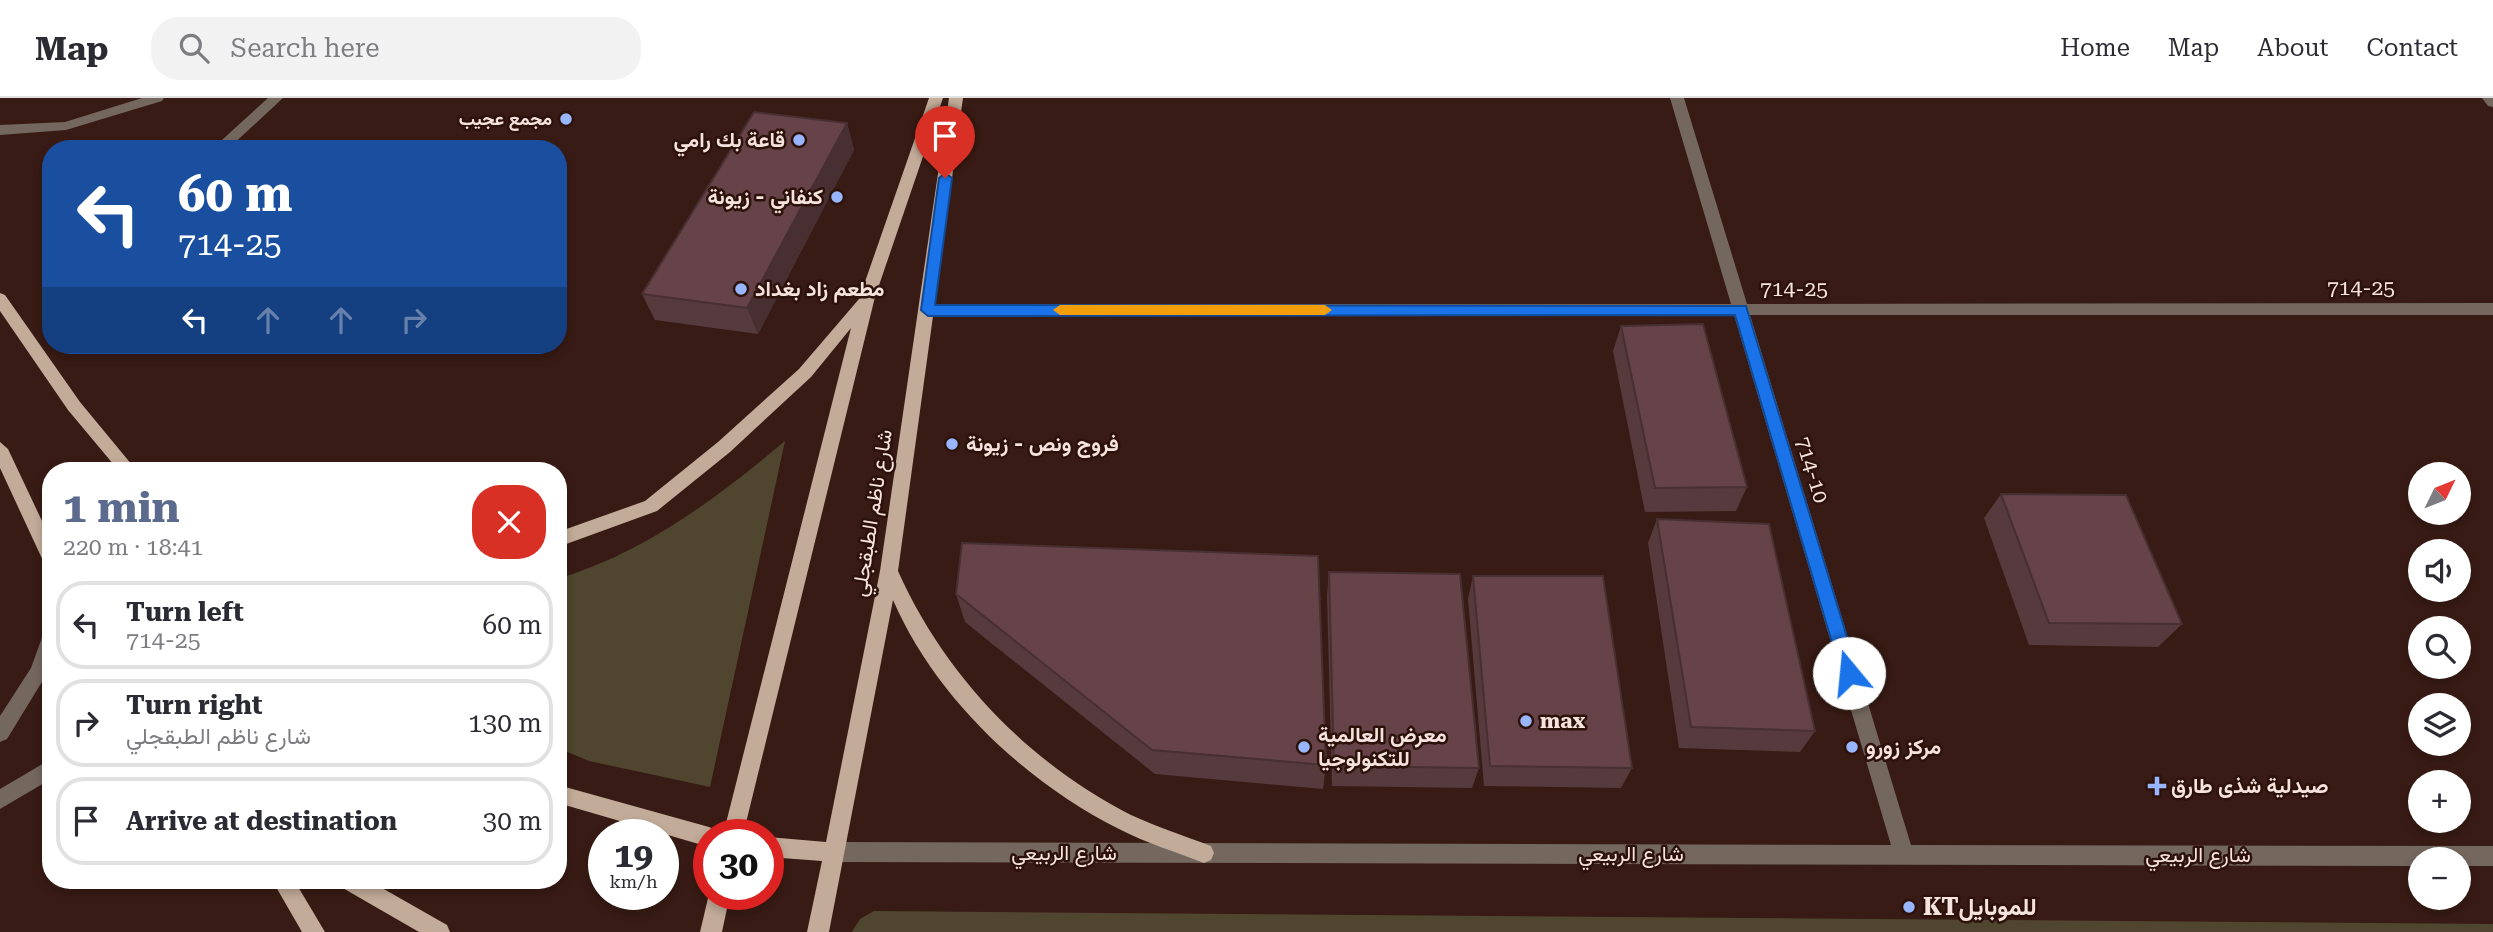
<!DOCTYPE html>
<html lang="en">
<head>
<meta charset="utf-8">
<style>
	:root { --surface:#fff; --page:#f2f2f3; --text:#2b2b33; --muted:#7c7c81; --line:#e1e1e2; --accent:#5c6a8e }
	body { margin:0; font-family:"Roboto Serif",Vazirmatn,serif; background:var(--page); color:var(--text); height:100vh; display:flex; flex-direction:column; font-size:26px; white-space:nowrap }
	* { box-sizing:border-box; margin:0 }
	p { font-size:23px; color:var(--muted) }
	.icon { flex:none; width:38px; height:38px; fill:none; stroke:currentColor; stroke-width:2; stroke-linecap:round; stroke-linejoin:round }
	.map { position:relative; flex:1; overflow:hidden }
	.panel { position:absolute; left:42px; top:364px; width:525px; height:427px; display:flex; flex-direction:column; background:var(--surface); border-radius:28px; box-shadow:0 4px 10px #0003 }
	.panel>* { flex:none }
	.guide { position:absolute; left:42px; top:42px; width:525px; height:214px; border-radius:28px; box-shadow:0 4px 10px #0003; background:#1a4fa0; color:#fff; overflow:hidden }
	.needle { width:46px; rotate:47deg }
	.controls { position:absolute; left:2408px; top:364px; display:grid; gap:14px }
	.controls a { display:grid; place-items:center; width:63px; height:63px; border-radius:50%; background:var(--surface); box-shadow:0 4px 10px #0003; font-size:35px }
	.speed { position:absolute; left:588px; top:721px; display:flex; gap:14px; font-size:35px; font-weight:700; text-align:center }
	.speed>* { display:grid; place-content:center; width:91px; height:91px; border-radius:50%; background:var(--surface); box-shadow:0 4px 10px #0003; line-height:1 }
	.speed small { font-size:18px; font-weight:400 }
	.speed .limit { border:10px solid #d22; background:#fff; color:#111 }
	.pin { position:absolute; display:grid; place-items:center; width:60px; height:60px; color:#fff; margin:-72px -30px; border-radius:50% 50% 50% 0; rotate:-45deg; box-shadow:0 0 7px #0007 }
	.pin .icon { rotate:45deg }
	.me { position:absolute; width:77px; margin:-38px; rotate:343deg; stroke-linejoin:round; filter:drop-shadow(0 0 5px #0008) }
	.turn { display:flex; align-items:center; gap:24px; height:147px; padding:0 21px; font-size:32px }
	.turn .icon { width:91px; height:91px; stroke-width:2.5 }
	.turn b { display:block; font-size:49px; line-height:60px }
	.lanes { display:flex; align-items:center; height:66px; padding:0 21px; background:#0003; justify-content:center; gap:35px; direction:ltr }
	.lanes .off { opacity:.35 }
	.round { display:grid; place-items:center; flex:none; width:74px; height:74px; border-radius:28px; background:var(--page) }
	.overview { display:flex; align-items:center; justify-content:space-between; height:119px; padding:0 21px }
	h1 { font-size:42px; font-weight:700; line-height:52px; color:var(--accent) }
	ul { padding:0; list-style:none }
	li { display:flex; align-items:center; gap:21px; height:88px; margin:0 14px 10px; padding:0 7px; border:4px solid var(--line); border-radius:28px }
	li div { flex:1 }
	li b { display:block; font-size:26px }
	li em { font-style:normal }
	header { display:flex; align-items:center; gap:42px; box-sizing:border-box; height:98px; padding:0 35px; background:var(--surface); border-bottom:2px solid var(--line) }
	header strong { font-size:33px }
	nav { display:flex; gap:38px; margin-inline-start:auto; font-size:24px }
	.search { width:490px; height:63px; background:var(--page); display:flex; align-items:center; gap:18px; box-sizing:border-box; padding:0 24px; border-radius:28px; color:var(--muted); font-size:26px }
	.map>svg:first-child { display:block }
	.green { fill:#50462f }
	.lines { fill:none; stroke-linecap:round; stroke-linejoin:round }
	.minor { fill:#73675e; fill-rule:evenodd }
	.major { fill:#c2ab98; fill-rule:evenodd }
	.wall { fill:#573a3e }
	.shaded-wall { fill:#472f32 }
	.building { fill:#654348; stroke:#472f32; stroke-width:2 }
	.route { fill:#1a73e8; stroke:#114b97; stroke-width:2 }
	.slow { fill:#f59e0b }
	.poi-dot { fill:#97b6fd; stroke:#2d120b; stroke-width:2.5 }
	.labels { text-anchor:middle; stroke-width:5; stroke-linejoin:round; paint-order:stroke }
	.far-poi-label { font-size:18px; font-weight:bold; fill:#f7e3dd; stroke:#2d120b; text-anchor:end }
	.poi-label { font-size:21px; font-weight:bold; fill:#f7e3dd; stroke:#2d120b; text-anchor:start }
	.street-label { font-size:21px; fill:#f7e3dd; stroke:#2d120b }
	.near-poi-label { font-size:24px; font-weight:bold; fill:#f7e3dd; stroke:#2d120b; text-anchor:start }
</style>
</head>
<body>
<header>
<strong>Map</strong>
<div class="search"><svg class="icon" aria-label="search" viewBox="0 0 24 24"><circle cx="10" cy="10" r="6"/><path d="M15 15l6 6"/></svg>Search here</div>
<nav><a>Home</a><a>Map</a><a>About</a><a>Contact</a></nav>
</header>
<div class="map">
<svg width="2493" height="834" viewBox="0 0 2493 834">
	<rect width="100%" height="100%" fill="#381b14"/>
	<g class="green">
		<path d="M785,343L710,689L589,663L558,650V481C645,454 716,401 785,343Z"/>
		<polygon points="874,813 2493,826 2493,834 852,834 860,821"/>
	</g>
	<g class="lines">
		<g class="minor">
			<polygon points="142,0 164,0 162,3 66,32 0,37 0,27 65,24"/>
			<polygon points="268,0 283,0 228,51 212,51"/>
			<polygon points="1670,0 1684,0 1747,206 2493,205 2493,217 1750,217 1911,747 2493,748 2493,768 2459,768 2459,761 2420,761 2420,768 833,764 826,761 823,754 826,747 833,744 1891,747 1734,217 928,218 920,212 928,206 1731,206"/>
			<polygon points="2482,0 2493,0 2493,9 2488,8"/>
			<polygon points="51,532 48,574 7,641 0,644 0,618 31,570 44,534"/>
			<polygon points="51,661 51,681 0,711 0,691"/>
		</g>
		<g class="major">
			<polygon points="929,0 943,0 875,199 743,737 723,737 851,230 811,279 730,354 657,413 558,449 558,434 645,403 718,344 799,271 859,201"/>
			<path d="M949,0H963L898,473C945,578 1029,665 1131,717C1157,729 1185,738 1211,748L1214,755L1211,762L1204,765C1176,754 1146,745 1119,731C1025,684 935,599 893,502L829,834H807L822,763L768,759V739L826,744L880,473Z"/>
			<polygon points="0,195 5,197 80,304 137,373 119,373 68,312 0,213"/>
			<polygon points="0,344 8,351 51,442 51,469 45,467 0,370"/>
			<polygon points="558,687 709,729 716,732 718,737 709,737 709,749 558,705"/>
			<polygon points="272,782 294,782 325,834 302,834"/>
			<polygon points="338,782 368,782 447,827 450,834 419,834 341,789"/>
			<polygon points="709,796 730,796 722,834 700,834"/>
		</g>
	</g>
	<g class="wall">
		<polygon points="847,25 854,52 758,236 655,222 642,196"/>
		<polygon points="1621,228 1747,389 1736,413 1645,414 1613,253"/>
		<polygon points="2001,396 2182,526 2158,549 2029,547 1984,420"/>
		<polygon points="1657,421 1815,633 1800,654 1679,650 1648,445"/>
		<polygon points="1329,474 1479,670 1472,690 1332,688 1327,497"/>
		<polygon points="1473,478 1632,670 1621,690 1484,688 1468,501"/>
		<polygon points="956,496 1326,667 1323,691 1155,676 965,524"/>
	</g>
	<polygon class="shaded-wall" points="847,25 854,52 758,236 747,210"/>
	<g class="building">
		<polygon points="754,14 847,25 747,210 642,196"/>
		<polygon points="1703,226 1747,389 1655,390 1621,228"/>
		<polygon points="2001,396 2126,397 2182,526 2049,525"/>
		<polygon points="1657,421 1769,426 1815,633 1691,629"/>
		<polygon points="962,445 1318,458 1326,667 1152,652 956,496"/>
		<polygon points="1329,474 1460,476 1479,670 1334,668"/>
		<polygon points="1473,478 1603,478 1632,670 1490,668"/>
	</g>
	<polygon class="route" points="945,75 952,80 935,207 1746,208 1858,575 1855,580 1849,582 1841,575 1735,217 928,218 921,212 939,80"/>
	<polygon class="slow" points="1060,207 1325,207 1332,212 1325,217 1060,217 1053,212"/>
	<g class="poi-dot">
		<circle cx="566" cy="21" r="7"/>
		<circle cx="799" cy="42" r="7"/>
		<circle cx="837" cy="99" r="7"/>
		<circle cx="741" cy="191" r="7"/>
		<circle cx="952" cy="346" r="7"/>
		<circle cx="1526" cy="623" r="7"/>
		<circle cx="1304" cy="649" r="7"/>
		<circle cx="1852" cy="649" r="7"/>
		<path d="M2153.5 677.5h7v7h7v7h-7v7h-7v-7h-7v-7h7z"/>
		<circle cx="1909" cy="809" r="7"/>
	</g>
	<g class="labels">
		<g class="far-poi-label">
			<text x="552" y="27">مجمع عجيب</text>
		</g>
		<g class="poi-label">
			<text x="785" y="49" text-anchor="end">قاعة بك رامي</text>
			<text x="823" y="106" text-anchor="end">كنفاني - زيونة</text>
			<text x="755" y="198">مطعم زاد بغداد</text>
			<text x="966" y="353">فروج ونص - زيونة</text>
			<text x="1540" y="630">max</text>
			<text x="1318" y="644">معرض العالمية<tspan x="1318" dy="24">للتكنولوجيا</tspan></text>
			<text x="1866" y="656">مركز زورو</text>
			<text x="2171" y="695">صيدلية شذى طارق</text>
		</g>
		<g class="street-label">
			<text x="2361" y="197">714-25</text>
			<text x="1794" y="198">714-25</text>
			<text transform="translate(1812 372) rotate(73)" y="7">714-10</text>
			<text transform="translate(872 415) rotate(-81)" y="7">شارع ناظم الطبقجلي</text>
			<text x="1064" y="762">شارع الربيعي</text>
			<text x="1631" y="763">شارع الربيعي</text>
			<text x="2198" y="764">شارع الربيعي</text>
		</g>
		<g class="near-poi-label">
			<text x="1923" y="817">KTللموبايل</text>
		</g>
	</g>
</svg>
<div class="controls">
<a><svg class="needle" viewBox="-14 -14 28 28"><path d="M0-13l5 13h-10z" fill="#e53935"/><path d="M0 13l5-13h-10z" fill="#7c7c81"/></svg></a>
<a><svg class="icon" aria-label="sound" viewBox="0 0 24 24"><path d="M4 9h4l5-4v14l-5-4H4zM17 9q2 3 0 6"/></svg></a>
<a><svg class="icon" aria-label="search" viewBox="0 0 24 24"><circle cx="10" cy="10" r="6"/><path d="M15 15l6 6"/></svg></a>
<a><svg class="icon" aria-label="layers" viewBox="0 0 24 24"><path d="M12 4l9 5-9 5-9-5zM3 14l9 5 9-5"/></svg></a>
<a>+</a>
<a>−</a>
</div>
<div class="speed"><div>19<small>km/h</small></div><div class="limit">30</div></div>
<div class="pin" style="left:945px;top:80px;background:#d93025"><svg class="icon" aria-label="arrive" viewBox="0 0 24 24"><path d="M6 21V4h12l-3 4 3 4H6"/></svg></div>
<svg class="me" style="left:1849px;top:575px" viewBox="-20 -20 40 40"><circle r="19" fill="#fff"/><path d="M0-13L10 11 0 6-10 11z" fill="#1a73e8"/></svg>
<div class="guide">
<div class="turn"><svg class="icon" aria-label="left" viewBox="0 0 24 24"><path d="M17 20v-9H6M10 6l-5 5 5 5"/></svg><div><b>60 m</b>714-25</div></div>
<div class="lanes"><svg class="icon" aria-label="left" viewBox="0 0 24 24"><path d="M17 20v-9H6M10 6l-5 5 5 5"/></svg><svg class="icon off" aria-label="ahead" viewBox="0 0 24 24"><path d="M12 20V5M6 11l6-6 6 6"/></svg><svg class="icon off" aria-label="ahead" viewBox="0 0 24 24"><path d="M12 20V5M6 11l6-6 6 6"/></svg><svg class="icon off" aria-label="right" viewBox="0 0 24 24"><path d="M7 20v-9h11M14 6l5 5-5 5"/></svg></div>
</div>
<section class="panel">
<div class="overview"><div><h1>1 min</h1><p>220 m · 18:41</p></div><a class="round" style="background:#d93025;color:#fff"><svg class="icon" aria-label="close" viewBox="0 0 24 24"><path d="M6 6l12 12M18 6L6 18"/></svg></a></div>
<ul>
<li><svg class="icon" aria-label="left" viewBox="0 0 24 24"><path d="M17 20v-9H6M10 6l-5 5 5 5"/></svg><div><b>Turn left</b><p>714-25</p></div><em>60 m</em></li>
<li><svg class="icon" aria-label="right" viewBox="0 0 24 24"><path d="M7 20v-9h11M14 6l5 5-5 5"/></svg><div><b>Turn right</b><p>شارع ناظم الطبقجلي</p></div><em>130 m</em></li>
<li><svg class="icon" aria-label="arrive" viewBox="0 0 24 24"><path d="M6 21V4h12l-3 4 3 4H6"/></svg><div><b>Arrive at destination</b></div><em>30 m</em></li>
</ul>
</section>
</div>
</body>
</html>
